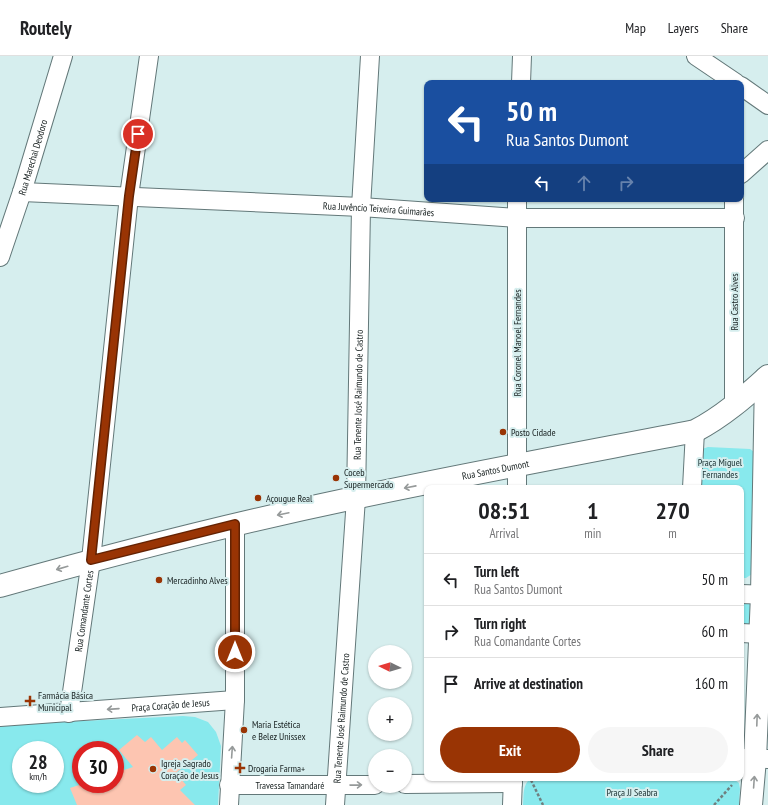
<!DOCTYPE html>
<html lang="en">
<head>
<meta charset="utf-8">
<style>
	:root { --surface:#fff; --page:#f6f6f6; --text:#202124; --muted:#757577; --line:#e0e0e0; --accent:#993404 }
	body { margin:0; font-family:"PT Sans Narrow",sans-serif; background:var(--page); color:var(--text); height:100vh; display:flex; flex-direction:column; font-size:15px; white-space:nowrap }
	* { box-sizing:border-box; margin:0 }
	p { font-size:13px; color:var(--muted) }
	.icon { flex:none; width:22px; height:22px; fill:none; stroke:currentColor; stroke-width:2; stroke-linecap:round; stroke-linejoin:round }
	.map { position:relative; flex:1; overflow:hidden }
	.panel { position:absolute; left:424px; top:429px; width:320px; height:296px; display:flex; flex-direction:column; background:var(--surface); border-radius:8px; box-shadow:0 1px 3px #0004 }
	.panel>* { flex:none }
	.top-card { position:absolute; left:424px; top:24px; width:320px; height:122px; border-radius:8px; box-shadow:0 1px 3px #0004; background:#1a4fa0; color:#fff; overflow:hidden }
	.needle { width:26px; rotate:275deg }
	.tools { position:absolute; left:368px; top:589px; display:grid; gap:8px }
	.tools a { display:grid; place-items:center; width:44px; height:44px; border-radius:50%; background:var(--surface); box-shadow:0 1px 3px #0004; font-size:20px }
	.speed { position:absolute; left:12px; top:685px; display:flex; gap:8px; font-size:20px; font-weight:700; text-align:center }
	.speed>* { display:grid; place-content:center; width:52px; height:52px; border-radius:50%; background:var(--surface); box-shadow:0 1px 3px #0004; line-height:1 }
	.speed small { font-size:10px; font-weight:400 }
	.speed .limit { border:6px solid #d22; background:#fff; color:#111 }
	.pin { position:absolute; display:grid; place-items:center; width:34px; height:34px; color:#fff; margin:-17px; border:2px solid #fff; border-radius:50%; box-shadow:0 1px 4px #0007 }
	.me { position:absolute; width:44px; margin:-22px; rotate:0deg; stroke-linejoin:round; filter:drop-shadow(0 0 3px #0008) }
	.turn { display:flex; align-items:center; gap:14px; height:84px; padding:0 16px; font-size:18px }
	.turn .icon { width:52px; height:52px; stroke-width:2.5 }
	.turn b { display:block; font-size:28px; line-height:34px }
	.lanes { display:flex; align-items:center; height:38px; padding:0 16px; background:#0003; justify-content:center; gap:20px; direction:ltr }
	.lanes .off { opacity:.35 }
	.eta { display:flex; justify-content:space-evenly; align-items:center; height:68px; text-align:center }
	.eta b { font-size:24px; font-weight:800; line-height:28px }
	.cta { display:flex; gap:8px; margin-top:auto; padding:8px 16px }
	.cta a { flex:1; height:46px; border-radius:24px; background:var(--accent); color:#fff; font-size:16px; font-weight:800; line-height:46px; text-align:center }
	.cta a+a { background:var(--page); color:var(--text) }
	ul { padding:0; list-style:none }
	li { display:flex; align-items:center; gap:12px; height:52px; padding:0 16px; border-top:1px solid var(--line) }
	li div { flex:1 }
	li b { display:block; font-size:15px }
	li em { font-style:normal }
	header { display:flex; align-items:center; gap:24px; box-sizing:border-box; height:56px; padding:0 20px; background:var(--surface); border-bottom:1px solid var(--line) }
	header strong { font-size:19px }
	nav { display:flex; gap:22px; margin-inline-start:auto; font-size:14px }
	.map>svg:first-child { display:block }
	.green { fill:#88e9ed; fill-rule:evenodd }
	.building { fill:#fdc5b1 }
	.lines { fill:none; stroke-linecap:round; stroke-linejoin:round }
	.minor-casing { stroke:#637879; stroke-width:20 }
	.secondary-casing { stroke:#637879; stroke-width:24 }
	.path { stroke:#6f7f7f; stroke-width:2.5; stroke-dasharray:3 2; stroke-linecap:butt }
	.minor { stroke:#fff; stroke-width:18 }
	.secondary { stroke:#fff; stroke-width:22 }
	.oneway { stroke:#969a9a }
	.route-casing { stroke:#632203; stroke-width:10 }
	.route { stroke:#993404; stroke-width:7 }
	.poi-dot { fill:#993404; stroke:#d6eeee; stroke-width:1.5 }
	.labels { text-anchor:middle; stroke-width:4; stroke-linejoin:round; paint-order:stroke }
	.street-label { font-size:10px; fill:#161f1f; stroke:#d6eeee }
	.poi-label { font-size:10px; fill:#161f1f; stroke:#d6eeee; text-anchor:start }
	.park-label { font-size:10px; fill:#172e2f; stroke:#d6eeee }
</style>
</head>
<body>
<header>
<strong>Routely</strong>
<nav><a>Map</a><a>Layers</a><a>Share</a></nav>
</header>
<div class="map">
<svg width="768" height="749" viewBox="0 0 768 749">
	<rect width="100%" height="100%" fill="#d6eeee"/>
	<g class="green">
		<polygon points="708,391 750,393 757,398 752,518 746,522 741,522 741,432 698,432 699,394"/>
		<polygon points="741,543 753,543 751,574 741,574"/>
		<path d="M183,660L195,661L208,666L216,676L221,690L218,749H0V669ZM21,694H55V728H21ZM81,694H115V728H81Z"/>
		<path d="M531,722H732L739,727L740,733L739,749H523C524,739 522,729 531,722Z"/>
	</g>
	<polygon class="building" points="137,679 145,686 151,681 162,694 177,681 182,687 185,684 198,699 176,717 186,729 180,734 195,749 77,749 70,732 82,728 115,728 115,717 133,711 119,694"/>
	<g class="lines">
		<g class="minor-casing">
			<g id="minor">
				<polyline points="696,0 736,27"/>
				<polyline points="521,27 522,0"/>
				<polyline points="741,30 768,49"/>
				<polyline points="741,118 768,94"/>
				<path id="s1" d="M22,136L361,151L516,162H735"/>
				<path id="s2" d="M0,201L22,136L63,0"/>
				<polyline points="734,349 734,143"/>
				<polyline points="517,432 517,143"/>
				<polyline points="692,432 695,375"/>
				<polyline points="741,538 768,539"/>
				<polyline points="741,577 761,578"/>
				<path id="s3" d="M69,657L91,504L129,140L149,0"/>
				<path id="s4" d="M0,661L235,644"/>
				<polyline points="741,702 768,703"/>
				<polyline points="405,728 513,727"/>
				<path id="s5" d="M229,729H375"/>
				<polyline points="229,749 235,644 235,468"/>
				<path id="s6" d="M335,749L356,442L361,151L370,0"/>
				<polyline points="512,749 513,722"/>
			</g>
		</g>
		<g class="secondary-casing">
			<g id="secondary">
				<path id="s7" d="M0,530C117,497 235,467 354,442C467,418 581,397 695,375C722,361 745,341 768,320"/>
				<polyline points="751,749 755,703 762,539 766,322"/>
			</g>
		</g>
		<g class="path">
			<polyline points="531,724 543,749"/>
			<polyline points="714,749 732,729"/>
		</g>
		<use href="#minor" class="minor"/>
		<use href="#secondary" class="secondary"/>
	</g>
	<defs><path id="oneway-shaft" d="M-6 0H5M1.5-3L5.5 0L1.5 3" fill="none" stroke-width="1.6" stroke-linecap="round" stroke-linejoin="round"/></defs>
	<g class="oneway">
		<use href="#oneway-shaft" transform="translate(410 431) rotate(169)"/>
		<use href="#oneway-shaft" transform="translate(283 458) rotate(168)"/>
		<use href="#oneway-shaft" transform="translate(62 512) rotate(164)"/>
		<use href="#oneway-shaft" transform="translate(113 653) rotate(176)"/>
		<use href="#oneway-shaft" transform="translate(757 664) rotate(-88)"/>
		<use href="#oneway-shaft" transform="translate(232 696) rotate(-86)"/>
		<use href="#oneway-shaft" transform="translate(754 726) rotate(-86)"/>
		<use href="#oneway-shaft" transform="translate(356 729) rotate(-1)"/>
	</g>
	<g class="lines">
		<g class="route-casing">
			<polyline id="route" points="138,78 129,140 91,504 235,468 235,596"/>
		</g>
		<use href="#route" class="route"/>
	</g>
	<g class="poi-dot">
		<circle cx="503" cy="376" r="4"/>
		<circle cx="336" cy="422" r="4"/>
		<circle cx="258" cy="442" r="4"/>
		<circle cx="159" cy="524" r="4"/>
		<path d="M28 639h4v4h4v4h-4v4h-4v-4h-4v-4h4z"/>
		<circle cx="244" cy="674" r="4"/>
		<path d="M238 706h4v4h4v4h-4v4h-4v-4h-4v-4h4z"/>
		<circle cx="153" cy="713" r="4"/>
	</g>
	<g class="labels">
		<g class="street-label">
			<text dy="4" stroke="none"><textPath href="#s2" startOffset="105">Rua Marechal Deodoro</textPath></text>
			<text dy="4" stroke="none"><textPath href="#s1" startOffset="357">Rua Juvêncio Teixeira Guimarães</textPath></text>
			<text transform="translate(734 246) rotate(-90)" y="4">Rua Castro Alves</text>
			<text transform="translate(517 287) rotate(-90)" y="4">Rua Coronel Manoel Fernandes</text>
			<text dy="4" stroke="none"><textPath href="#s6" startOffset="411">Rua Tenente José Raimundo de Castro</textPath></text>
			<text dy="4" stroke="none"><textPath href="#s7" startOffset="509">Rua Santos Dumont</textPath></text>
			<text dy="4" stroke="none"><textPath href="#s3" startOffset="103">Rua Comandante Cortes</textPath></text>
			<text dy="4" stroke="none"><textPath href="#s4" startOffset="171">Praça Coração de Jesus</textPath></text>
			<text dy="4" stroke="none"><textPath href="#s6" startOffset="87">Rua Tenente José Raimundo de Castro</textPath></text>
			<text dy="4" stroke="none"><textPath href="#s5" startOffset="61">Travessa Tamandaré</textPath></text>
		</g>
		<g class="poi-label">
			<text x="511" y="380">Posto Cidade</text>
			<text x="344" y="420">Coceb<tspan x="344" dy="12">Supermercado</tspan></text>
			<text x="266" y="446">Açougue Real</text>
			<text x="167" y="528">Mercadinho Alves</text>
			<text x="38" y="643">Farmácia Básica<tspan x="38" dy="12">Municipal</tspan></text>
			<text x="252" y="672">Maria Estética<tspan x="252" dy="12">e Belez Unissex</tspan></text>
			<text x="161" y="711">Igreja Sagrado<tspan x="161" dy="12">Coração de Jesus</tspan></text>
			<text x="248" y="716">Drogaria Farma+</text>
		</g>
		<g class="park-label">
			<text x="720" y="410">Praça Miguel<tspan x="720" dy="12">Fernandes</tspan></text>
			<text x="632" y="740">Praça JJ Seabra</text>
		</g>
	</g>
</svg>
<div class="tools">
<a><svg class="needle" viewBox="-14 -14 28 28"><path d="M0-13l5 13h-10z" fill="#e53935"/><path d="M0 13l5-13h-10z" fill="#757577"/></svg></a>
<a>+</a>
<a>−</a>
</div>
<div class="speed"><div>28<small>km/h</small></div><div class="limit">30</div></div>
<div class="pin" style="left:138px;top:78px;background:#d93025"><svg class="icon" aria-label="arrive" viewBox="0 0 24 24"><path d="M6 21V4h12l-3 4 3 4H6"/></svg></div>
<svg class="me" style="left:235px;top:596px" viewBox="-20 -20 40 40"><circle r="17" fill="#993404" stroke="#fff" stroke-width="3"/><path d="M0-11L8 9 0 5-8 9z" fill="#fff"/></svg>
<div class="top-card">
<div class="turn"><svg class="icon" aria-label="left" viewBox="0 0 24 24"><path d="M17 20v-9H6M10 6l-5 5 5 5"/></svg><div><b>50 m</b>Rua Santos Dumont</div></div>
<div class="lanes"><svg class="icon" aria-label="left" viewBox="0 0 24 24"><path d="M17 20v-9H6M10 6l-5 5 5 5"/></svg><svg class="icon off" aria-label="ahead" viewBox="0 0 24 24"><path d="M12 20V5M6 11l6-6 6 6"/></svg><svg class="icon off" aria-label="right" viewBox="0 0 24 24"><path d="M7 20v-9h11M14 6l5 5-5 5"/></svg></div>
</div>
<section class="panel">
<div class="eta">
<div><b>08:51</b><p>Arrival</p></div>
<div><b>1</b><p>min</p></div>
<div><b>270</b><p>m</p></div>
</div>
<ul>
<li><svg class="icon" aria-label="left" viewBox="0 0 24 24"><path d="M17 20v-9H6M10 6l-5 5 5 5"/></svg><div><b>Turn left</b><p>Rua Santos Dumont</p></div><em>50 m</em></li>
<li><svg class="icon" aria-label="right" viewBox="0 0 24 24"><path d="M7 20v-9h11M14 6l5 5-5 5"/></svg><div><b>Turn right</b><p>Rua Comandante Cortes</p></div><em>60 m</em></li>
<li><svg class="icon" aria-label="arrive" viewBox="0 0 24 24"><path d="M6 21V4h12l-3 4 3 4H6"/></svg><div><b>Arrive at destination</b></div><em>160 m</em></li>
</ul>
<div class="cta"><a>Exit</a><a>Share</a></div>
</section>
</div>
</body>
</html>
